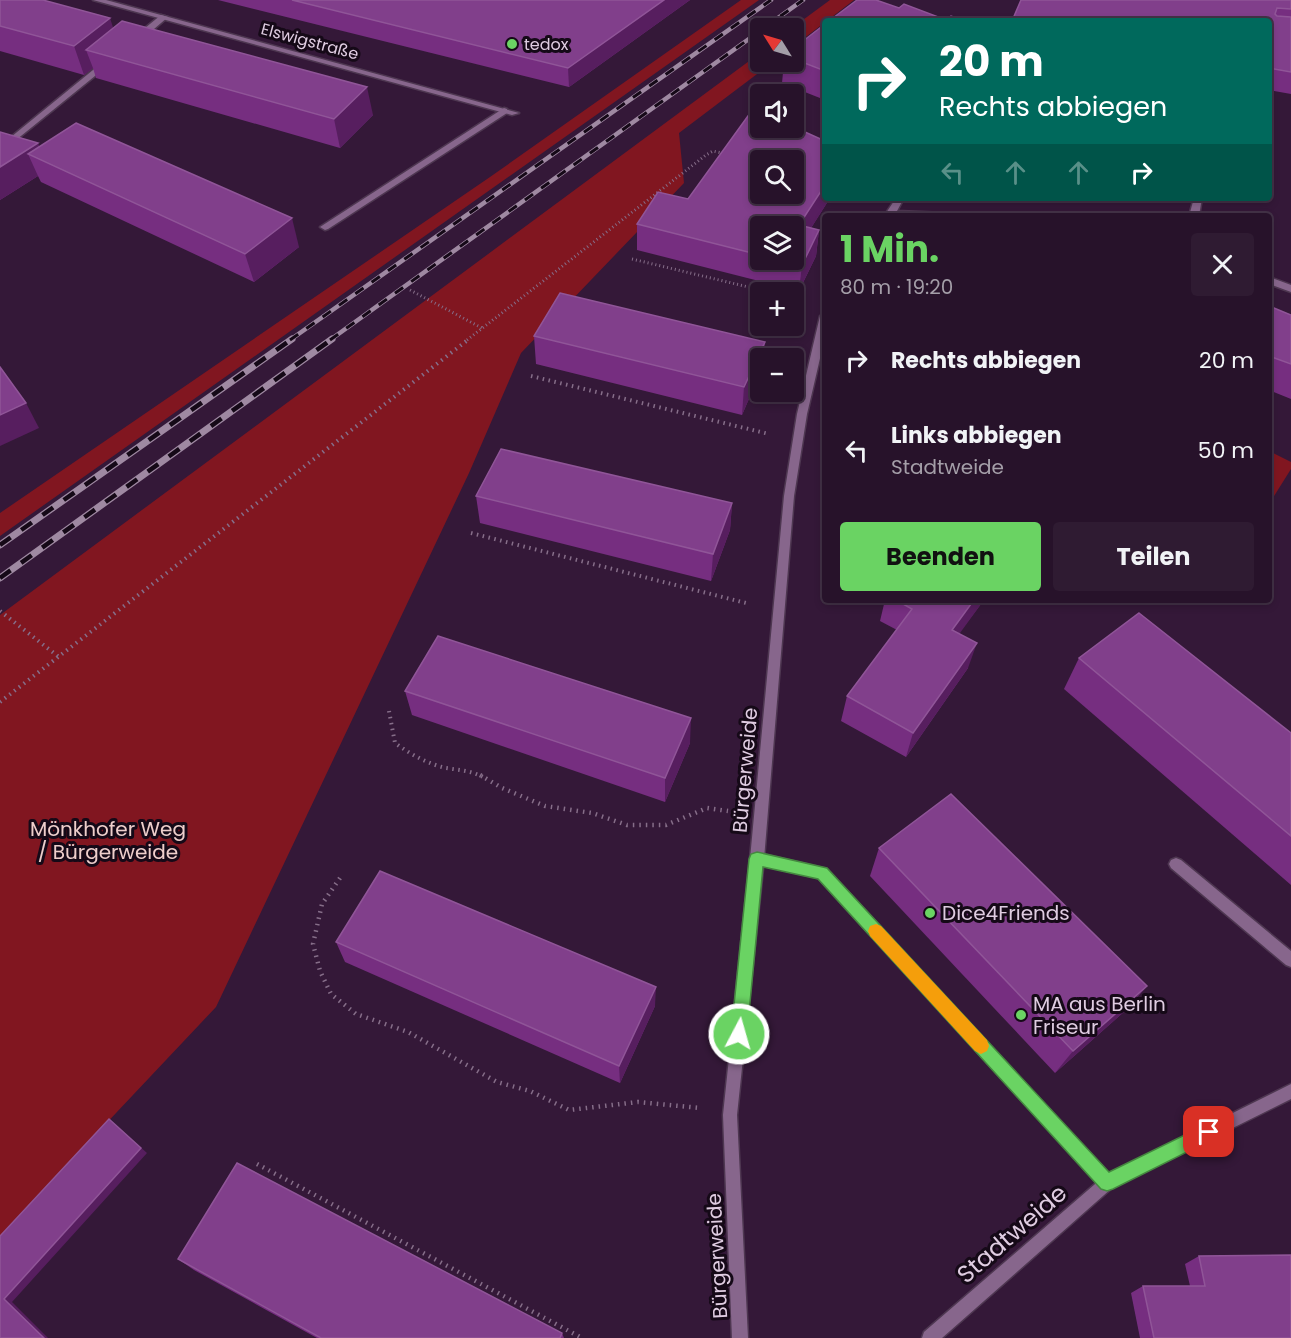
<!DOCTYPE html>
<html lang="de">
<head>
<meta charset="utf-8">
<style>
	:root { --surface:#27122a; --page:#2f1b32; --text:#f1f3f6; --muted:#a49ea8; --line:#433247; --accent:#6ad363 }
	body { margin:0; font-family:Poppins,sans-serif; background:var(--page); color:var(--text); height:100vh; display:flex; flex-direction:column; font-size:22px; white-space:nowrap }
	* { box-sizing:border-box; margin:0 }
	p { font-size:20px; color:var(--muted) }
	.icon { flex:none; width:33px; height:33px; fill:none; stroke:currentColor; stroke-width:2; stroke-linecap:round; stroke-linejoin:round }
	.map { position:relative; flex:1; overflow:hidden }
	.panel { position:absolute; left:822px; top:213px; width:450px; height:390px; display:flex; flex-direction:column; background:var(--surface); border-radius:6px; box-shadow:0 3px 9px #0003,0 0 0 2px var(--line) }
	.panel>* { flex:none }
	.top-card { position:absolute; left:822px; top:18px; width:450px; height:183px; border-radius:6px; box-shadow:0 3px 9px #0003,0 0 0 2px var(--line); background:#00695c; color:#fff; overflow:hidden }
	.needle { width:39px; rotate:307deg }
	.controls { position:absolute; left:750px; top:18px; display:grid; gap:12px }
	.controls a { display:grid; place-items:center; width:54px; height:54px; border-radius:6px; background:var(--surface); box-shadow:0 3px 9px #0003,0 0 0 2px var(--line); font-size:30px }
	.pin { position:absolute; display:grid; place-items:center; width:51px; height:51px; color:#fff; margin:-26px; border-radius:12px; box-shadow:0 3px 9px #0006 }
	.me { position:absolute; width:66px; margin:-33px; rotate:6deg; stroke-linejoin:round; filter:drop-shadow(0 0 4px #0008) }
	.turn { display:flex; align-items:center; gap:21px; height:126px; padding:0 18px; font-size:27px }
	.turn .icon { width:78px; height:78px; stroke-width:2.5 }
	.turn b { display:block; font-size:42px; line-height:51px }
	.lanes { display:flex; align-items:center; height:57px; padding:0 18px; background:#0003; justify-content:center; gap:30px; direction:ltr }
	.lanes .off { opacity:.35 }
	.round { display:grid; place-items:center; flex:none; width:63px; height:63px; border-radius:6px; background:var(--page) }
	.summary { display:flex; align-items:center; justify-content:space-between; height:102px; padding:0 18px }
	h1 { font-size:36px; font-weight:700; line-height:45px; color:var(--accent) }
	.action { display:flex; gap:12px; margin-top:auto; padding:12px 18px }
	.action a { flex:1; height:69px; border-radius:6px; background:var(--accent); color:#111; font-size:24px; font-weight:700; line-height:69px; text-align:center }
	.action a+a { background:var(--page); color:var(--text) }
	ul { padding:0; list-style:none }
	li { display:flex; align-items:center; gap:18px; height:90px; padding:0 18px }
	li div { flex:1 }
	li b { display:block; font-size:22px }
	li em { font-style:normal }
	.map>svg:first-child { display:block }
	.green { fill:#811620 }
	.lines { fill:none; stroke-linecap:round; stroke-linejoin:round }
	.service-casing { stroke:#4e3751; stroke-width:3 }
	.minor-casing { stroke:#4e3751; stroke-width:3 }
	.path-far2 { stroke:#866e89; stroke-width:3; stroke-dasharray:1 3; stroke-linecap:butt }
	.path-far1 { stroke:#866e89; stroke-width:4; stroke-dasharray:1.5 4.5; stroke-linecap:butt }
	.path { stroke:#866e89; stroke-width:4.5; stroke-dasharray:1.5 5; stroke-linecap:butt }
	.service { fill:#87668c; fill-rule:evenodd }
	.minor { fill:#87668c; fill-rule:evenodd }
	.rail-far1-casing { stroke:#9f89a2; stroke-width:4.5 }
	.rail-casing { stroke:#9f89a2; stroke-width:7 }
	.rail-far1 { stroke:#150917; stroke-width:3; stroke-dasharray:10; stroke-linecap:butt }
	.rail { stroke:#150917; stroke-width:4.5; stroke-dasharray:13; stroke-linecap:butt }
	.wall { fill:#762e80; fill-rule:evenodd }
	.shaded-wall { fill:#571e5f }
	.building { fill:#813f8b; stroke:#905598; stroke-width:1.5; fill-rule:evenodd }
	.route { fill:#6ad363; stroke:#458940; stroke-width:1.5 }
	.slow { fill:#f59e0b }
	.poi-dot { fill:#6ad363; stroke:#150917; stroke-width:2 }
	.labels { text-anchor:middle; stroke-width:6; stroke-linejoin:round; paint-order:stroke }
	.far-street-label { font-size:16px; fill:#dfcce1; stroke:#150917 }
	.far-poi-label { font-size:16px; fill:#dfcce1; stroke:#150917; text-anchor:start }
	.street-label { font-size:20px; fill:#dfcce1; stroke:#150917 }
	.park-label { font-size:20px; fill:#eececb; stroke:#150917 }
	.poi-label { font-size:20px; fill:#dfcce1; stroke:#150917; text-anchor:start }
	.near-street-label { font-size:24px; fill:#dfcce1; stroke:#150917 }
</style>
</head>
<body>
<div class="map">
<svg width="1291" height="1338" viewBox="0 0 1291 1338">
	<rect width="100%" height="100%" fill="#341838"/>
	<g class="green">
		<polygon points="741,0 759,0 0,536 0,513 490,177"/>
		<polygon points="830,0 854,0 794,46 792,28"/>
		<polygon points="760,53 760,62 773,62 679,133 684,183 521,353 469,473 216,1007 0,1236 0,615"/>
		<polygon points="1269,451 1291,462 1291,469 1269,504"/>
	</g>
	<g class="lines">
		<g class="service-casing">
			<g id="service">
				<polygon points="161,15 168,17 140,41 134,41 134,37"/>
				<polygon points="104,61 111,63 0,153 0,146"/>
				<polygon points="504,108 507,109 507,113 328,229 325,230 320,227"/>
				<polygon points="1194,198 1202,198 1199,216 1189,216"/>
				<polygon points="757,853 827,869 1112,1178 1115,1183 1112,1188 1107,1191 1102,1188 818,878 752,863 750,859 752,855"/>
				<polygon points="1176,858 1181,860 1291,951 1291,967 1286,965 1171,868 1169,864 1171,860"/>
			</g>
		</g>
		<g class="minor-casing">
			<g id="minor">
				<polygon points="93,0 106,0 519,113 512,115"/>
				<polygon points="896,198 904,198 897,211 945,213 950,216 884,216"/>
				<polygon points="1269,277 1291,285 1291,292 1269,284"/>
				<polygon points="825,313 825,337 807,414 794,496 764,859 737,1115 748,1338 732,1338 723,1115 750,859 784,496 797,414 820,316"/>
				<polygon points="1291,1084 1291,1099 1112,1188 942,1338 922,1338 924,1332 1102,1178"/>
			</g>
		</g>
		<g class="path-far2">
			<polyline points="632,259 769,292"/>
			<polyline points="410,290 482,328"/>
			<polyline points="467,340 706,155 713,151 726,154"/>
		</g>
		<g class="path-far1">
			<polyline points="531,376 769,434"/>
			<polyline points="471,533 750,604"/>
			<polyline points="0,611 59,657"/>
			<polyline points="0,702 469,339"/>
			<path d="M389,711L395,743C410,754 428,764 446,768C459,770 472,771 483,777"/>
		</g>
		<g class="path">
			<polyline points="480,775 502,788 545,806 592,813 627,825 666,825 707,808 728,811"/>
			<polyline points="340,878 322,904 313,944 320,971 331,994 356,1014 408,1032 497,1082 530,1091 569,1110 638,1102 700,1108"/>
			<polyline points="257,1164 582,1338"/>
		</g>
		<use href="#service" class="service"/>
		<use href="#minor" class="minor"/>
		<g class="rail-far1-casing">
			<g id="rail-far1">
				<polyline points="764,28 803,0"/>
				<polyline points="290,340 771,0"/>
				<polyline points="330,340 760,31"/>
			</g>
		</g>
		<g class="rail-casing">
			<g id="rail">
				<polyline points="0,545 292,339"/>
				<polyline points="0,578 332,339"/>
			</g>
		</g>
		<use href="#rail-far1" class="rail-far1"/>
		<use href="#rail" class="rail"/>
	</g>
	<g class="wall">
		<polygon points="0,0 113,28 373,115 340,148 96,78 93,68 84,75 0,51"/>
		<polygon points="218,0 690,0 569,87"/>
		<polygon points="1291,0 1291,94 1269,90 1269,21 1012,21"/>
		<polygon points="825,24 825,100 782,83 784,62 794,62 794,48"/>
		<path d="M753,109L760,113V128L794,127L825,141V198H830L811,228L819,230L816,256L799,291L637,250V224L658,192L688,199ZM760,160H794V194H760ZM760,226H794V260H760Z"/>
		<polygon points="0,132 299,247 254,282 41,182 38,176 0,200"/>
		<polygon points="1269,306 1291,315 1291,399 1269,390"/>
		<polygon points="534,336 765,342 763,358 760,358 760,373 742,415 536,364"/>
		<polygon points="476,496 732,503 730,530 711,581 480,523"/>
		<polygon points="885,600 984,600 959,633 968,668 906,757 841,721 847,696 897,630 880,621"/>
		<polygon points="1079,658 1291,733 1291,885 1064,689"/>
		<polygon points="405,691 690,743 665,802 412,715"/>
		<polygon points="879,848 1147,986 1126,1010 1055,1073 870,876"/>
		<polygon points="336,942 655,1006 620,1083 345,962"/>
		<polygon points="1199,1256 1291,1338 1140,1338 1131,1293 1143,1286 1190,1286 1185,1264"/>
		<polygon points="178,1259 562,1333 564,1338 317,1338 194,1270"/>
	</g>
	<g class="shaded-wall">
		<polygon points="664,0 690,0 569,87 568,68"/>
		<polygon points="110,18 119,46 86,50 93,68 84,75 74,46"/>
		<polygon points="367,87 373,115 340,148 334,119"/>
		<polygon points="38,143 46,162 28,154 38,176 0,200 0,167"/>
		<polygon points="825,185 825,198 830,198 796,252 799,225"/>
		<polygon points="292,218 299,247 254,282 245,254"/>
		<polygon points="819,230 816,256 799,291 802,265"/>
		<polygon points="765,342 763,358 760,358 760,373 742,415 744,387"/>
		<polygon points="26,403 39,428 0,446 0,415"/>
		<polygon points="732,503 730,530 711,581 713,554"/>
		<polygon points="974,600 984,600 944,655 952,630"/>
		<polygon points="977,643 968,668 906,757 913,733"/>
		<polygon points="691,718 690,743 665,802 665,778"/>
		<polygon points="1147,986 1126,1010 1055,1073 1073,1051"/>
		<polygon points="656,987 655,1006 620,1083 619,1066"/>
		<polygon points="109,1119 147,1153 12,1302 48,1338 44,1338 4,1299"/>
	</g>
	<g class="building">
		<polygon points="0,0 43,0 110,18 74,46 0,26"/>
		<polygon points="292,0 664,0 568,68"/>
		<polygon points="857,0 876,0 899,8 904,4 946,20 951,16 965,21 829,21"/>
		<polygon points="1021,0 1291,0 1291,9 1277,8 1275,14 1277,16 1291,17 1291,72 1269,68 1269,21 1012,21"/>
		<polygon points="122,21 367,87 334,119 86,50"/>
		<polygon points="825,24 825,71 794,59 794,48"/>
		<path d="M753,109L760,113V128L794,127L825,141V185L799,225L819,230L802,265L780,260H794V226H760V255L637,224L658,192L688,199ZM760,160H794V194H760Z"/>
		<polygon points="76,123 292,218 245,254 28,154"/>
		<polygon points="0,132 38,143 0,167"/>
		<polygon points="560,293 765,342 744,387 534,336"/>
		<polygon points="1269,306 1291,315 1291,364 1269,356"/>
		<polygon points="0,367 26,403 0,415"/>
		<polygon points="501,449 732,503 713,554 476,496"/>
		<polygon points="896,600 974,600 952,630 977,643 913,733 847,696 912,609"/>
		<polygon points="1139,613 1291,733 1291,836 1079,658"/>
		<polygon points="438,636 691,718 665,778 405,691"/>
		<polygon points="951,794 1147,986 1073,1051 879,848"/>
		<polygon points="380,871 656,987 619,1066 336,942"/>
		<polygon points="109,1119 141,1148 4,1299 44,1338 0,1338 0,1236"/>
		<polygon points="237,1163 562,1333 560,1338 321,1338 178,1259"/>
		<polygon points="1291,1255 1291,1338 1154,1338 1143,1286 1205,1286 1199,1256"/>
	</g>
	<polygon class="route" points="757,852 827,868 1109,1172 1209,1123 1215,1126 1218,1132 1215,1138 1113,1189 1107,1191 1101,1189 818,879 763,867 747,1034 745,1039 739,1042 733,1039 731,1034 749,859 751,854"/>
	<polygon class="slow" points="876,924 881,926 987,1040 989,1046 987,1051 981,1054 975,1051 870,936 868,931 870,926"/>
	<g class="poi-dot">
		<circle cx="512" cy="44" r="6"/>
		<circle cx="930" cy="913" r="6"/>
		<circle cx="1021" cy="1015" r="6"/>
	</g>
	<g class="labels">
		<g class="far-street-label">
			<text transform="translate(310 41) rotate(15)" y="6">Elswigstraße</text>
		</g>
		<g class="far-poi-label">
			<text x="524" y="50">tedox</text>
		</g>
		<g class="street-label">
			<text transform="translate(745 770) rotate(-85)" y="7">Bürgerweide</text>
			<text transform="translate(717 1256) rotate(-93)" y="7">Bürgerweide</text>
		</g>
		<g class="park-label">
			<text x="108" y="836">Mönkhofer Weg<tspan x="108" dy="23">/ Bürgerweide</tspan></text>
		</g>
		<g class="poi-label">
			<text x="942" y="920">Dice4Friends</text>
			<text x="1033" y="1011">MA aus Berlin<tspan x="1033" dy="23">Friseur</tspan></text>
		</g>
		<g class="near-street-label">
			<text transform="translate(1012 1234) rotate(-41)" y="8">Stadtweide</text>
		</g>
	</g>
</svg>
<div class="controls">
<a><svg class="needle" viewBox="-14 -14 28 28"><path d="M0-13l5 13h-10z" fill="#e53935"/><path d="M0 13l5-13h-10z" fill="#a49ea8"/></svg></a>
<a><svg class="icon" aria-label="sound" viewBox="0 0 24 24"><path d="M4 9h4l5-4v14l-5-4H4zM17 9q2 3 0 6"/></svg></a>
<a><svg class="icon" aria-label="search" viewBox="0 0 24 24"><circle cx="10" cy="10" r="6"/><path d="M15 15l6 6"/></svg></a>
<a><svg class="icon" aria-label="layers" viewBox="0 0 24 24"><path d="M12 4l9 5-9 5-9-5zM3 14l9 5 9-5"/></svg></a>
<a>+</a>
<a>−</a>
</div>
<div class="pin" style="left:1209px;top:1132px;background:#d93025"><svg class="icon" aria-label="arrive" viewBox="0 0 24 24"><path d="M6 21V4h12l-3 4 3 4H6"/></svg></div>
<svg class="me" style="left:739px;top:1034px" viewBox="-20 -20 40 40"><circle r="17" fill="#6ad363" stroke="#fff" stroke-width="3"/><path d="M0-11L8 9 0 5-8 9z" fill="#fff"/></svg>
<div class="top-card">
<div class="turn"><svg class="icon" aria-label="right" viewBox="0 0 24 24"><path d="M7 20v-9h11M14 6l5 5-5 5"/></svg><div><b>20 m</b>Rechts abbiegen</div></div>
<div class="lanes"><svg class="icon off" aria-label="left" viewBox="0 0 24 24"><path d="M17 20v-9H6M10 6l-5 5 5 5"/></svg><svg class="icon off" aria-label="ahead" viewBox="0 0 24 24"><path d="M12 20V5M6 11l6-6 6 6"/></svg><svg class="icon off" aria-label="ahead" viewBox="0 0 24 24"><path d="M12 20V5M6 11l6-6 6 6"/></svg><svg class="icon" aria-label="right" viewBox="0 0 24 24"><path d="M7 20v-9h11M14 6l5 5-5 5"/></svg></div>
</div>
<section class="panel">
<div class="summary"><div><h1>1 Min.</h1><p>80 m · 19:20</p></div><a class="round"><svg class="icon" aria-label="close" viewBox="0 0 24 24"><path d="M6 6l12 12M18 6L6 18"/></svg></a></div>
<ul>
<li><svg class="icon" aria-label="right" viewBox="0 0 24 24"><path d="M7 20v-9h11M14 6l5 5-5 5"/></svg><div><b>Rechts abbiegen</b></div><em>20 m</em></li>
<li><svg class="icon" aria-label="left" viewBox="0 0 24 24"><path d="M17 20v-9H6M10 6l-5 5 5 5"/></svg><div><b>Links abbiegen</b><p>Stadtweide</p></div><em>50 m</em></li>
</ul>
<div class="action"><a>Beenden</a><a>Teilen</a></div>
</section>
</div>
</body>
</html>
